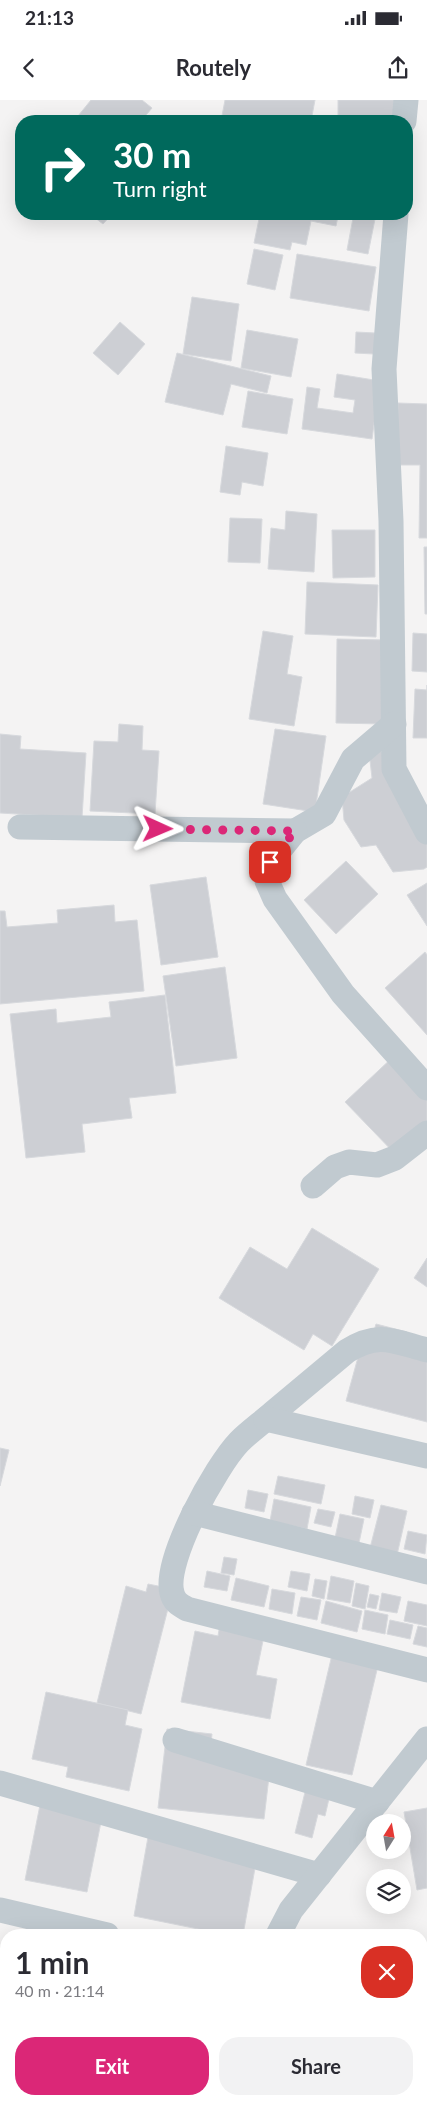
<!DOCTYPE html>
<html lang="en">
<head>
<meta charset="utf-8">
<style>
	:root { --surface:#fff; --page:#f2f2f3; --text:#2b2b33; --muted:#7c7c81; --accent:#db2777 }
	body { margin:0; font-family:Lato,sans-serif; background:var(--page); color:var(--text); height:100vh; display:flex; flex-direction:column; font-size:19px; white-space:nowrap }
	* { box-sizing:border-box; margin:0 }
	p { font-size:16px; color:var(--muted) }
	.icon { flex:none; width:28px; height:28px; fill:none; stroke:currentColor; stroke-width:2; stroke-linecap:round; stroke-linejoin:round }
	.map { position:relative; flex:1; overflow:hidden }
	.sheet { position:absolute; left:0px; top:1829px; width:428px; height:176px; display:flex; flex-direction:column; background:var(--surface); border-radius:20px 20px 0 0; box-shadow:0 5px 20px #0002 }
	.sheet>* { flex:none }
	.banner { position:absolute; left:15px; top:15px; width:398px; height:105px; border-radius:20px; box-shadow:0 5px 20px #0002; background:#00695c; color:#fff; overflow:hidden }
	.needle { width:32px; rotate:11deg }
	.buttons { position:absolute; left:366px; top:1714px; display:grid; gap:10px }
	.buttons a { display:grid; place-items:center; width:45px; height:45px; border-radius:50%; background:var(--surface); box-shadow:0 5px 20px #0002; font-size:25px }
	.pin { position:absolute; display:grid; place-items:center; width:42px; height:42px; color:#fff; margin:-21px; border-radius:10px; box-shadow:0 2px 8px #0006 }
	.me { position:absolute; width:55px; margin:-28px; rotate:91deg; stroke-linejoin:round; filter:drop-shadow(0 0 4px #0008) }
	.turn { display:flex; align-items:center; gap:18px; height:105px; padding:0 15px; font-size:22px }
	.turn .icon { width:65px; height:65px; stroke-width:2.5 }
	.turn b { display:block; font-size:35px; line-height:42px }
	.round { display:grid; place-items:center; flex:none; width:52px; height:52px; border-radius:20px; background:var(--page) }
	.overview { display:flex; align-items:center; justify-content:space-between; height:85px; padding:0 15px }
	h1 { font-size:30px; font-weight:700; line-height:38px }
	.action { display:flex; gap:10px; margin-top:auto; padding:10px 15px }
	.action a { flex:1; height:58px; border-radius:20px; background:var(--accent); color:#fff; font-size:20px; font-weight:700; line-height:58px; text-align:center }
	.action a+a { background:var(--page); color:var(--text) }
	.status { display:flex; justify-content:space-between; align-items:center; height:35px; padding:0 25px; background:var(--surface); direction:ltr }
	.status svg { height:14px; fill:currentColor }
	header { display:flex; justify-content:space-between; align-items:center; height:65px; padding:0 15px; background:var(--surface); font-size:22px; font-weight:700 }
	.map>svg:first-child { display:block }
	.building { fill:#cdcfd4; stroke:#d7d9dd }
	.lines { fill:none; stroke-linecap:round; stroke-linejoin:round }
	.street { stroke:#c1cad0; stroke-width:25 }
	.route { stroke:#db2777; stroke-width:9; stroke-dasharray:0 16.2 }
</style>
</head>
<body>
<div class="status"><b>21:13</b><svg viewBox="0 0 49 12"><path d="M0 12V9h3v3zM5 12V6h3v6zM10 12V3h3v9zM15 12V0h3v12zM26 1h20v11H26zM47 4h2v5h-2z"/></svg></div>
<header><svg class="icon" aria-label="back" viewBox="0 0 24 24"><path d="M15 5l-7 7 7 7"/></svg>Routely<svg class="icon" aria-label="share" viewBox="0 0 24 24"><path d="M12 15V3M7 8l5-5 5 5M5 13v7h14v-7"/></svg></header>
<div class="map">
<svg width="427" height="2004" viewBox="0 0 427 2004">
	<rect width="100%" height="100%" fill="#f4f3f3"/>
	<g class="building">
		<polygon points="91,0 142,0 152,8 141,21 74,21"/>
		<polygon points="225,0 315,0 311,21 221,21"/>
		<rect x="338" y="0" width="57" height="21"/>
		<polygon points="90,114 112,114 103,124"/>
		<polygon points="260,114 376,114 368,154 347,150 353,118 338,116 336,126 311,121 306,145 292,142 290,150 254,143"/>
		<polygon points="254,149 283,155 275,190 247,184"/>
		<polygon points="297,154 376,167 369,211 290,198"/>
		<polygon points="192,197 239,204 231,261 183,254"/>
		<polygon points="120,222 145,244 118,275 93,253"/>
		<polygon points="247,230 298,239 291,277 241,268"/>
		<polygon points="356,232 375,233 374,254 355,253"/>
		<polygon points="177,253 271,276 267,293 231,284 223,315 165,302"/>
		<polygon points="337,274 380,281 372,339 302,329 307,287 320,289 317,308 353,313 355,300 334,297"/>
		<polygon points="248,291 293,299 287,334 242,327"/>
		<polygon points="398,303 427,304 427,438 419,438 420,365 397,365"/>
		<polygon points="226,346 268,353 263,386 242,382 240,395 220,392"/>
		<polygon points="286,411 317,414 314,472 268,469 271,428 285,430"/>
		<polygon points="230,418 262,419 260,463 228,462"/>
		<polygon points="332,430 375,430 375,477 333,478"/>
		<polygon points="424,447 427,447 427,514 425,514"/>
		<polygon points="307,482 378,485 376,537 305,534"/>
		<polygon points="263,531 293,536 287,574 302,577 294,626 249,619"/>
		<polygon points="413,533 427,534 427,572 412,571"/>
		<polygon points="337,539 388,540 384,624 336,623"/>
		<polygon points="427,585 427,638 413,638 415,589 427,590"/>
		<polygon points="119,624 143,626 142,650 159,651 155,714 90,711 94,641 118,642"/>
		<polygon points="275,629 326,636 315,712 263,704"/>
		<polygon points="0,634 21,636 20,649 86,653 82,718 0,713"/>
		<polygon points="379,646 427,737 427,767 424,769 393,772 376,745 361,747 344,720 342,697 372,678 369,652"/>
		<polygon points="346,761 378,794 336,834 304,800"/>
		<polygon points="206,777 218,857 161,865 150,785"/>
		<polygon points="427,783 427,826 407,795"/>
		<polygon points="114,805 115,822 137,820 144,891 0,904 0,811 5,811 7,827 58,823 57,810"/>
		<polygon points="425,852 427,855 427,935 385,888"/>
		<polygon points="225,867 237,958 176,966 163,876"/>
		<polygon points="165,895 176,993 129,998 132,1018 82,1024 85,1052 26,1058 10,914 56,909 57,923 111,917 109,902"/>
		<polygon points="394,956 427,990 427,1031 399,1058 345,1002"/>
		<polygon points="312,1128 379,1169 332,1246 313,1234 304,1250 219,1198 250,1147 287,1169"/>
		<polygon points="427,1158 427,1187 414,1178"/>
		<polygon points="376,1224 407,1232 427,1253 427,1322 346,1301 363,1239 371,1241"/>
		<polygon points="0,1348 9,1350 0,1386"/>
		<polygon points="278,1376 325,1385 321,1404 274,1394"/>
		<polygon points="248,1390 268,1394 264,1412 245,1408"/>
		<polygon points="355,1396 374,1400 370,1418 352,1414"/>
		<polygon points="274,1399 311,1407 307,1429 270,1421"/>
		<polygon points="381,1405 407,1411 397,1455 370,1448"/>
		<polygon points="318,1409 335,1412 331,1427 314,1423"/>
		<polygon points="340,1414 364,1419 359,1443 335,1438"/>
		<polygon points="408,1431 427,1435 425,1454 404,1449"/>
		<polygon points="224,1457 237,1459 234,1475 221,1473"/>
		<polygon points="207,1471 230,1476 227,1491 204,1487"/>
		<polygon points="291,1471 310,1474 307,1491 288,1487"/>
		<polygon points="331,1476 354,1481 350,1503 327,1499"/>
		<polygon points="236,1478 269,1486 264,1507 231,1500"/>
		<polygon points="315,1479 327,1481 324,1499 312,1496"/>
		<polygon points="356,1483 369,1486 365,1509 352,1506"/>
		<polygon points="148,1484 173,1489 141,1614 97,1603 126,1486 146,1492"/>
		<polygon points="272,1489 295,1493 292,1514 269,1509"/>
		<polygon points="382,1493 401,1497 397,1513 379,1510"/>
		<polygon points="370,1494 379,1496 376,1509 367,1507"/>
		<polygon points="301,1497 321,1500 317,1520 297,1516"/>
		<polygon points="326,1501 362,1511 357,1532 321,1523"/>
		<polygon points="408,1501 427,1505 427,1526 404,1521"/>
		<polygon points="365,1510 388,1515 385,1534 362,1529"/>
		<polygon points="221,1518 266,1526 256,1575 277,1579 270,1619 181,1602 195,1531 218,1536"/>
		<polygon points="390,1520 413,1525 410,1539 387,1534"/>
		<polygon points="418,1526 427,1528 427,1547 413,1544"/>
		<polygon points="335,1542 381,1553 352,1675 306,1665"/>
		<polygon points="46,1592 128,1610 125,1625 142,1629 129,1691 66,1677 68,1667 32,1659"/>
		<polygon points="167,1629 212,1634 210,1653 271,1660 264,1719 158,1708"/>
		<polygon points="307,1684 331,1690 325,1716 318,1714 312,1738 295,1733"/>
		<polygon points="43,1690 105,1702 87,1792 25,1780"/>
		<polygon points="427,1708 427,1788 417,1790 404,1712"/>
		<polygon points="148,1737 257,1757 243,1835 228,1835 134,1816"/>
		<polygon points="6,1915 6,1948 0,1946 0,1936"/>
		<polygon points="269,1999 330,1999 329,2004 269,2004"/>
	</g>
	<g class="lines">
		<g class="street">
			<polyline points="404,21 406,0"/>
			<polyline points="396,114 384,269 391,421 394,669 427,732"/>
			<polyline points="394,624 353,659 324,714 295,731 270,762 267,781 275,799 343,894 427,988"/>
			<polyline points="20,727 295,731"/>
			<polyline points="313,1086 335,1067 349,1062 377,1065 395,1058 427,1033"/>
			<path d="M427,1250C393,1241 379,1231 347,1251C323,1271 298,1292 274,1312C263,1322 250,1331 239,1342C216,1366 163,1461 172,1493C174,1502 180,1505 187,1509L427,1570"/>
			<polyline points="266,1319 427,1356"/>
			<polyline points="194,1413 427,1472"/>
			<polyline points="175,1640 377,1702"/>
			<polyline points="0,1683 319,1775"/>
			<polyline points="0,1810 107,1835"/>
			<polyline points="278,1835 291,1810 427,1639"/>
			<polyline points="188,2004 190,1999"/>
		</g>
	</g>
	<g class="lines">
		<polyline class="route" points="158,729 295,731 270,762"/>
	</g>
</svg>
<div class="buttons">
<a><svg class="needle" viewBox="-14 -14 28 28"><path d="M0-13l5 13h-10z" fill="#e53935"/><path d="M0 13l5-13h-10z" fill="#7c7c81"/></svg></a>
<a><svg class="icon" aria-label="layers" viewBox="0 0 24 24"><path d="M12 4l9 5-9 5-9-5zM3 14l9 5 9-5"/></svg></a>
</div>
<div class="pin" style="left:270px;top:762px;background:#d93025"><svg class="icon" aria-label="arrive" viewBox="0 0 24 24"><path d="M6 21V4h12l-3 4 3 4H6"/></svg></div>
<svg class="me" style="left:158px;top:729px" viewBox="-20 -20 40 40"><path d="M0-17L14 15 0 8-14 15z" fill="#db2777" stroke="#fff" stroke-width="4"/></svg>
<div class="banner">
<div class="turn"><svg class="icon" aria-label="right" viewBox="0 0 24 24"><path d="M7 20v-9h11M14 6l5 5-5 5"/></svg><div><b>30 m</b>Turn right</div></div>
</div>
<section class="sheet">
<div class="overview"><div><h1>1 min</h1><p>40 m · 21:14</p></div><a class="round" style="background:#d93025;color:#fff"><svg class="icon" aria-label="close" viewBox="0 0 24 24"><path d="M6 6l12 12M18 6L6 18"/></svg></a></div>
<div class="action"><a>Exit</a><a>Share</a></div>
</section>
</div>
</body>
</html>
